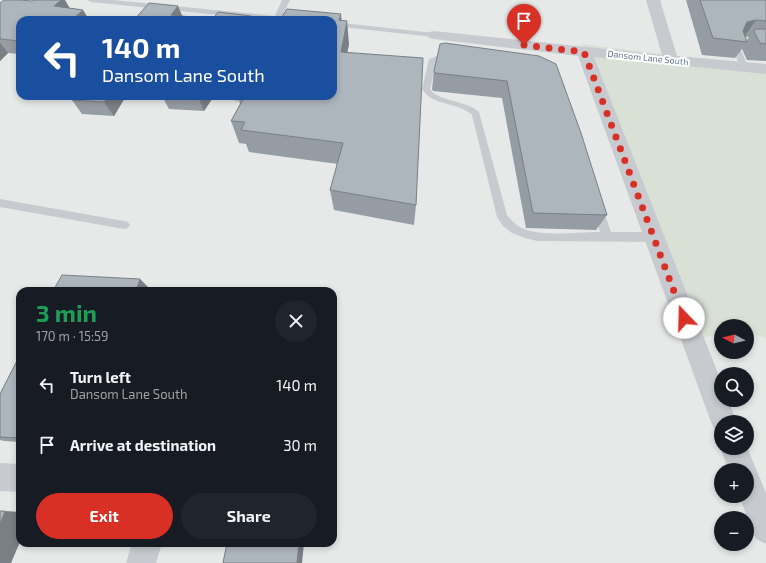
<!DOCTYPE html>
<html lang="en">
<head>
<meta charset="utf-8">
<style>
	:root { --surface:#171b24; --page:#20242c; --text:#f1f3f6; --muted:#9ea1a6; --accent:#d93025 }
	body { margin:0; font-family:"Exo 2",sans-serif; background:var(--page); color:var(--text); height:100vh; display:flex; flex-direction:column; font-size:15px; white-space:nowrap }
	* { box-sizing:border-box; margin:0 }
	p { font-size:13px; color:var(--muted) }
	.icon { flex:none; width:22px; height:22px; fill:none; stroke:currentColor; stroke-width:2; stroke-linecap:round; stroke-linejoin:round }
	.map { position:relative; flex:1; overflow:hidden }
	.side { position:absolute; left:16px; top:287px; width:321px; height:260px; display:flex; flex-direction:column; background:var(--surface); border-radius:12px; box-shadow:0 2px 6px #0003 }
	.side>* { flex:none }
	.banner { position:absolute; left:16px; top:16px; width:321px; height:84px; border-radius:12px; box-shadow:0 2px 6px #0003; background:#1a4fa0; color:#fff; overflow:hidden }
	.needle { width:26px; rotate:277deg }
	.tools { position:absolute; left:714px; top:319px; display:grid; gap:8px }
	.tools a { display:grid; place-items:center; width:40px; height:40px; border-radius:50%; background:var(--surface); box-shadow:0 2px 6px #0003; font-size:20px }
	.pin { position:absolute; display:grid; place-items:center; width:34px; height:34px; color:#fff; margin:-41px -17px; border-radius:50% 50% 50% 0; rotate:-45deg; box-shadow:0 0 4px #0007 }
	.pin .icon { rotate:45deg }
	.me { position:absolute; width:44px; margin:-22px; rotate:339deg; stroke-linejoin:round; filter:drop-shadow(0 0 3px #0008) }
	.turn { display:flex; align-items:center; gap:14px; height:84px; padding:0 20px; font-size:18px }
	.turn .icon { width:52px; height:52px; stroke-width:2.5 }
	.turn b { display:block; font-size:28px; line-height:34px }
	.round { display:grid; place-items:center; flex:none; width:42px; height:42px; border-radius:21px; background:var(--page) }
	.head { display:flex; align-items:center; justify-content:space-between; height:68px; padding:0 20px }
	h1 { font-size:24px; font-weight:700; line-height:30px; color:#1e9e55 }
	.cta { display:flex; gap:8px; margin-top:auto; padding:8px 20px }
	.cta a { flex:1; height:46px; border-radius:24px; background:var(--accent); color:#fff; font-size:16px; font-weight:700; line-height:46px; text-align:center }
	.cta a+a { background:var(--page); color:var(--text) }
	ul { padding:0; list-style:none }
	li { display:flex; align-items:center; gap:12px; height:60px; padding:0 20px }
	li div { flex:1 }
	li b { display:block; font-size:15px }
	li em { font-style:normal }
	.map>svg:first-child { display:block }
	.built { fill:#e7e9e8; fill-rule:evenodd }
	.green { fill:#d9e0d6 }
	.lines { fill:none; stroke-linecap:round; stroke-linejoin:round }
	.service { fill:#c7cacf; fill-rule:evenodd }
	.minor { fill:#c7cacf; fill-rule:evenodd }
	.wall { fill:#959ca3; fill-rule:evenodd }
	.shaded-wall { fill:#797f84 }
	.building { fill:#adb5bd; stroke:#797f84 }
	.route { stroke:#d93025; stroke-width:7; stroke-dasharray:0 12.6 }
	.labels { text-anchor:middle; stroke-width:4; stroke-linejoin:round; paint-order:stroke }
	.far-street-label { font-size:9px; fill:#66778b; stroke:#fff }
</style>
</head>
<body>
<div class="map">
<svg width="766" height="563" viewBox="0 0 766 563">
	<rect width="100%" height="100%" fill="#f9faf7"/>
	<path class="built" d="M0,0H766V563H0ZM20,20H333V96H20ZM20,291H333V543H20ZM721,326H747V352H721ZM721,374H747V400H721ZM721,422H747V448H721ZM721,470H747V496H721ZM721,518H747V544H721Z"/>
	<polygon class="green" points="582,44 766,67 766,338 747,333 747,326 721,326 721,333 688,342"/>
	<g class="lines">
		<g class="service">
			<polygon points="87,0 113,0 275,16 282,0 290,0 282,17 294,18 295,20 268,20 91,2"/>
			<polygon points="333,22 434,33 438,35 434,37 333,26"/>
			<polygon points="744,38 766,40 766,44 742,44 740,48 749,68 745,71 741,68 732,48 736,40"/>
			<path d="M442,54L452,55L456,57C452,61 443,58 437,60L430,89C439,102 466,100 479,112L507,215C512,221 517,226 524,229C545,237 578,232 600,232L592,207L593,204L597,203L601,204L602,207L611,232H654L658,234L660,237L658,240L654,242L537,241L525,238L512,233L503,226L497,217L472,115C457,101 433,107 422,89L429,59Z"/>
			<polygon points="233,96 241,96 239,101 236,102 232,99"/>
			<polygon points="0,199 124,221 128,222 130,225 128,228 124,229 0,207"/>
		</g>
		<g class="minor">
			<polygon points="646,0 660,0 677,56 766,64 766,74 594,57 721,381 721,400 728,400 737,422 721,422 721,434 715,431 711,422 578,56 434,39 429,38 427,35 429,32 434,31 662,55"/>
			<polygon points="721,447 721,448 747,448 747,447 766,493 766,544 756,539 739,496 747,496 747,470 729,470 720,448"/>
			<polygon points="0,463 20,464 20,492 0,491"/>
			<polygon points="132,543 162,543 156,563 126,563"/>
		</g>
	</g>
	<g class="wall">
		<path d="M686,0H766V61L747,60L742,49L735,58L702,55ZM745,37H749L747,41Z"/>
		<polygon points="0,3 70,8 83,10 89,20 20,20 20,54 8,53 0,61"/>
		<polygon points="341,21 349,44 347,52 416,205 414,225 334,210 330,190 338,164 249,152 246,144 239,143 231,121 240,104 238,96 333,96"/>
		<polygon points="539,56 607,215 596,230 526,228 502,98 433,91 432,89 434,71"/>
		<polygon points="126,96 114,116 82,114 72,100"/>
		<polygon points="162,96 214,96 204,111 169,109"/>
		<polygon points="20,355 20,442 5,441 0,440 0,394"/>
	</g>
	<g class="shaded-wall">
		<polygon points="61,0 65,0 72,12 54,6"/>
		<polygon points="178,6 184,20 171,15"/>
		<polygon points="83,10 89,20 72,20"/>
		<polygon points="341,14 343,38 339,20"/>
		<polygon points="251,16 252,20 248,20"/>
		<polygon points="756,20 744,37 736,39 747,22"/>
		<polygon points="347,21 349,44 343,75 341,52"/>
		<polygon points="0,43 8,53 0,61"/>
		<polygon points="109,96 126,96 114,116 104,102"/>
		<polygon points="199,96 214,96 204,111 198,97"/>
		<polygon points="140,279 152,291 136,291"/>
		<polygon points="5,511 20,512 20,542 11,563 0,563 0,524"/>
		<polygon points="299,543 304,543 302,563 297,563"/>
	</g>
	<g class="building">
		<polygon points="4,0 20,0 32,1 33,0 61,0 54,6 83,10 72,20 20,20 20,41 0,39 0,3"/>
		<polygon points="700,0 766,0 766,21 756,20 747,22 743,31 747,42 713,38"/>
		<polygon points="149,3 178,6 171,15 213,19 218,12 251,16 248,20 134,20"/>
		<polygon points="287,9 341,14 339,20 347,21 341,52 423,58 416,205 330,190 343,143 241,130 245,122 231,121 245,96 333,96 333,20 280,20"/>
		<polygon points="755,29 766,29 766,44 760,43 754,32"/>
		<polygon points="445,43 539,56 556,64 581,133 607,215 533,213 507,81 435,73 434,71 440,44"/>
		<polygon points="75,96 109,96 104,102 72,100"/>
		<polygon points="176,96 199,96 198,97"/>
		<polygon points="62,275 140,279 136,291 53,291"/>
		<polygon points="20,355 20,438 0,437 0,394"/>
		<polygon points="0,511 5,511 0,524"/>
		<polygon points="227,543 299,543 297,563 223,563"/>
	</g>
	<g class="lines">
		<polyline class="route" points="524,45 584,52 684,318"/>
	</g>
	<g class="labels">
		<g class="far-street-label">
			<text transform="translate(648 58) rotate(6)" y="3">Dansom Lane South</text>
		</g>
	</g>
</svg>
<div class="tools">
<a><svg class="needle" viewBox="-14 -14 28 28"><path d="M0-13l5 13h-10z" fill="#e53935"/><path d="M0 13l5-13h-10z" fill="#9ea1a6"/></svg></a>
<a><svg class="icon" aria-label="search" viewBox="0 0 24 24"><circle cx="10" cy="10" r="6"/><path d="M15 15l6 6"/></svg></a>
<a><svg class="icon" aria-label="layers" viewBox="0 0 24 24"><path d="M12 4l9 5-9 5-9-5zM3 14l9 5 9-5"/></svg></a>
<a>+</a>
<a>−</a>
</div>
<div class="pin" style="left:524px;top:45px;background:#d93025"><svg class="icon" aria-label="arrive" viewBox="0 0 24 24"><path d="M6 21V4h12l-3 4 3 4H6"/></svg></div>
<svg class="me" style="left:684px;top:318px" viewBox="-20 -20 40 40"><circle r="19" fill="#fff"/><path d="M0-13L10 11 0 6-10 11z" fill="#d93025"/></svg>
<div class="banner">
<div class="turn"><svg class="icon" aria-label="left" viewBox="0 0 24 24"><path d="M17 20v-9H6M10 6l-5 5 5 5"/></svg><div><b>140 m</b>Dansom Lane South</div></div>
</div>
<section class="side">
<div class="head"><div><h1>3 min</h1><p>170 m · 15:59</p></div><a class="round"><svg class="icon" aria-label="close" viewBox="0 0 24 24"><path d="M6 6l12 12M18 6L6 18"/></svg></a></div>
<ul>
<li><svg class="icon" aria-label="left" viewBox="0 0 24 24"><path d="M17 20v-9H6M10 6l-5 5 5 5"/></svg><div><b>Turn left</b><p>Dansom Lane South</p></div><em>140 m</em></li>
<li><svg class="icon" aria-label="arrive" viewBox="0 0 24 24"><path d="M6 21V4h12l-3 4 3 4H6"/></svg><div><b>Arrive at destination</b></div><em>30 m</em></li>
</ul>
<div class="cta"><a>Exit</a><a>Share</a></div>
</section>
</div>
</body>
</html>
